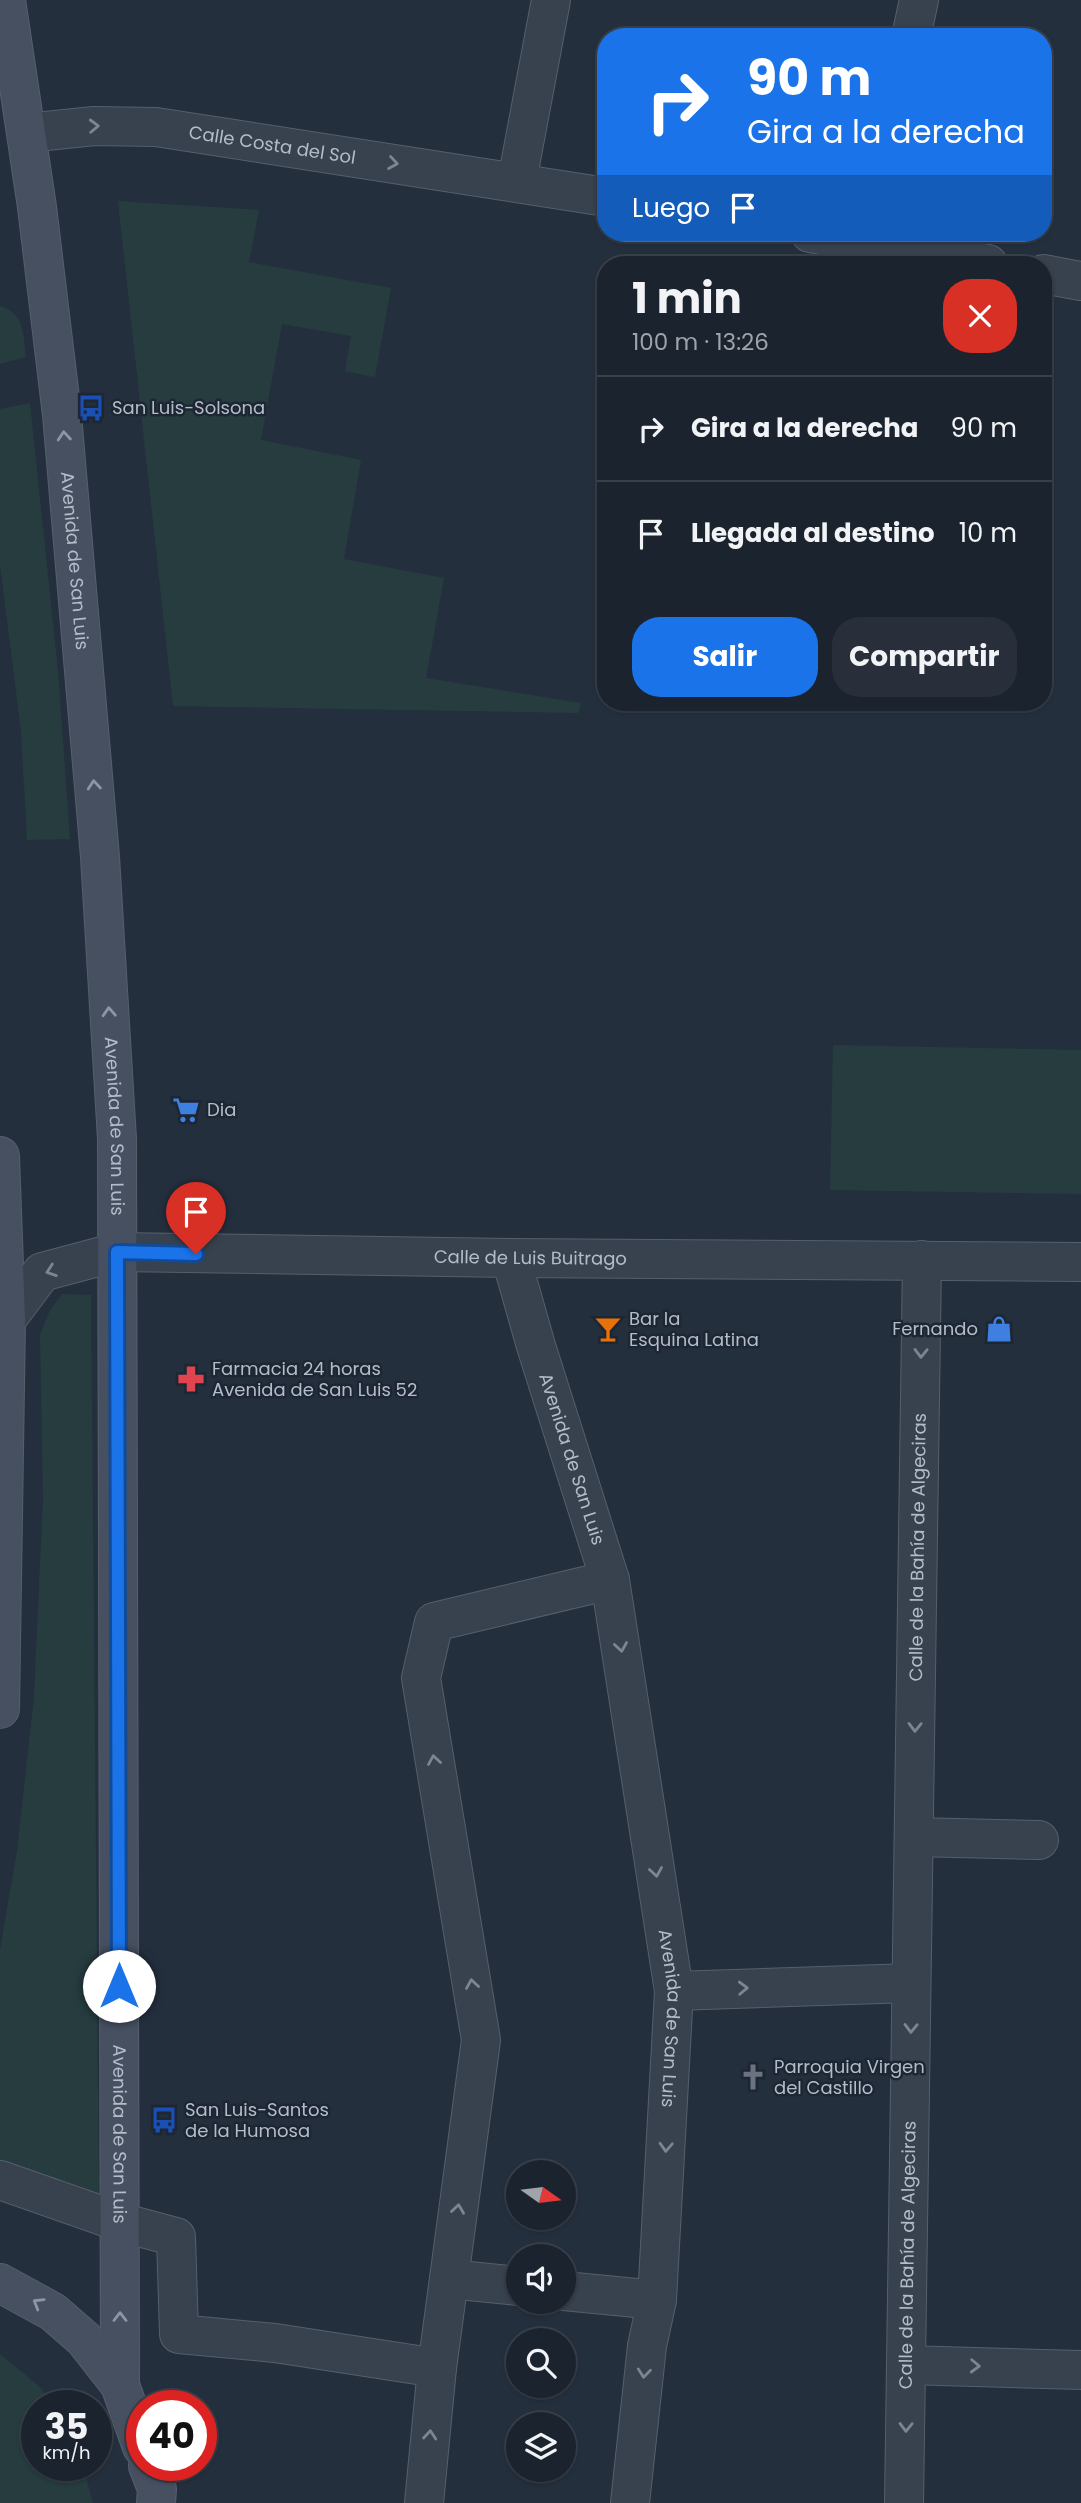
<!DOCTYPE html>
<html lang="es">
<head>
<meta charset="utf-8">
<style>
	:root { --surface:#1b232e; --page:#282f3a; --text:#f1f3f6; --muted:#a0a4aa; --line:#39404a; --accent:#1a73e8 }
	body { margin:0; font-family:Poppins,sans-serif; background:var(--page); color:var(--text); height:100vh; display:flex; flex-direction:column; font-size:26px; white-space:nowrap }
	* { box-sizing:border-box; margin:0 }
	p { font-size:23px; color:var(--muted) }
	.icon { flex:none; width:38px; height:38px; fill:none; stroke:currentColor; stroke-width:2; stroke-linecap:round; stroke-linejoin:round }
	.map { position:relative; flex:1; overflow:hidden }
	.side { position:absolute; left:597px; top:256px; width:455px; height:455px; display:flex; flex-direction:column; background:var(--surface); border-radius:28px; box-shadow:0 2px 5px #0004,0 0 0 2px var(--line) }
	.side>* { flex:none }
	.banner { position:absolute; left:597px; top:28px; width:455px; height:214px; border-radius:28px; box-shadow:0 2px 5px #0004,0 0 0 2px var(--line); background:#1a73e8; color:#fff; overflow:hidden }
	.needle { width:46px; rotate:104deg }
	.buttons { position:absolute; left:506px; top:2160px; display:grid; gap:14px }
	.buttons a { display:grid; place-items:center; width:70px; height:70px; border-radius:50%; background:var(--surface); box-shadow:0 2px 5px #0004,0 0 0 2px var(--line); font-size:35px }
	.speed { position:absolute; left:21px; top:2390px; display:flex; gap:14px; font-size:35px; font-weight:700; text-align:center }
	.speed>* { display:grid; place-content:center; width:91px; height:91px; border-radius:50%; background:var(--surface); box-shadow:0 2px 5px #0004,0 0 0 2px var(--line); line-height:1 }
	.speed small { font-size:18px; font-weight:400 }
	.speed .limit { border:10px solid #d22; background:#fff; color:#111 }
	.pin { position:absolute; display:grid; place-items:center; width:60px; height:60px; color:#fff; margin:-72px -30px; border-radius:50% 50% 50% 0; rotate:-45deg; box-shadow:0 0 7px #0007 }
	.pin .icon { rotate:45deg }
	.me { position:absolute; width:77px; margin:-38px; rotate:0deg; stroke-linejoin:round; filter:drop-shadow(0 0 5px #0008) }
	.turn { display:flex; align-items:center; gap:24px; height:147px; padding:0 35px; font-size:32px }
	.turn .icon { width:91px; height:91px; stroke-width:2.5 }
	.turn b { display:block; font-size:49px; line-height:60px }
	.then { display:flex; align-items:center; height:66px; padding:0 35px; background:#0003; gap:14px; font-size:26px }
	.round { display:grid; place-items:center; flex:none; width:74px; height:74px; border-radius:28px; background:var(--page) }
	.summary { display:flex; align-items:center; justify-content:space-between; height:119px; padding:0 35px }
	h1 { font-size:42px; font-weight:700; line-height:52px }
	.action { display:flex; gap:14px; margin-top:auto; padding:14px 35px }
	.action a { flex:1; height:80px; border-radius:28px; background:var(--accent); color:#fff; font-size:28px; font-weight:700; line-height:80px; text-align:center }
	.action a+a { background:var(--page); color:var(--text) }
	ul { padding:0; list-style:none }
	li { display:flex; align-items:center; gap:21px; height:105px; padding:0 35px; border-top:2px solid var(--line) }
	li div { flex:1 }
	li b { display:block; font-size:26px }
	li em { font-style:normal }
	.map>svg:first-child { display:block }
	.green { fill:#263c3f }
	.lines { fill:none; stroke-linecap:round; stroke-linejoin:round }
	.street-casing { stroke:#565f6c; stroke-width:40 }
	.secondary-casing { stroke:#565f6c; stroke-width:40 }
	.street { stroke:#38414e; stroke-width:38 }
	.secondary { stroke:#465061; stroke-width:38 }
	.oneway { stroke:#7c8592 }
	.oneway2 { stroke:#8e96a5 }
	.route-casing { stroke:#114b97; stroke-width:18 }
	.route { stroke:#1a73e8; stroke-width:12 }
	.labels { text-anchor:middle; stroke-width:5; stroke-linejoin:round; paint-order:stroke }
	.street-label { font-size:18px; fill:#b4bcc9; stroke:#1d2633 }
	.poi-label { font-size:18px; fill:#b4bcc9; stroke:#1d2633; text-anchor:start }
</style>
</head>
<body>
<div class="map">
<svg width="1081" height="2503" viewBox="0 0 1081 2503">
	<rect width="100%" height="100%" fill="#242f3e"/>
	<g class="green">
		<polygon points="118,201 259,210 249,262 391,288 375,377 345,371 351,336 282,324 261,440 361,460 344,559 444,578 426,678 581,703 578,713 173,706"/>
		<path d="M0,306C25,313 23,335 26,357L0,364Z"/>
		<polygon points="30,403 58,671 70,839 27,840 21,731 0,565 0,409"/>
		<polygon points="833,1045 1081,1050 1081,1194 830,1190"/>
		<polygon points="62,1294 91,1295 99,2200 0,2161 0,1949 17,1851 34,1696 43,1499 40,1335 50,1310"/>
		<polygon points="0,2354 40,2387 53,2406 37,2406 37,2466 83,2466 93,2503 0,2503"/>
	</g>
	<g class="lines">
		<g class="street-casing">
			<g id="street">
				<polyline points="911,37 919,0"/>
				<path id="s1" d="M27,133L94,126L156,127L606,197"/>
				<polyline points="517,181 551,0"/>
				<polyline points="810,233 988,264"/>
				<polyline points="1043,274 1081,281"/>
				<path id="s2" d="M511,1258L536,1346L610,1580L674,1991L657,2300L647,2346L630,2503"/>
				<path id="s3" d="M6,1320L42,1272L117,1252L511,1258L1081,1262"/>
				<polyline points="914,1837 1039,1840"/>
				<polyline points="674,1991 911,1983"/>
				<polyline points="0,2180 120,2222 176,2237 179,2334 275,2343 437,2368"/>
				<polyline points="449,2279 518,2286"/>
				<polyline points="564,2291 657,2300"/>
				<polyline points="906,2365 1081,2370"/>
				<polyline points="424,2503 437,2368 481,2040 421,1678 434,1622 610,1580"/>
				<path id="s4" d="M904,2503L922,1260"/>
			</g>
		</g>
		<g class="secondary-casing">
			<g id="secondary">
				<path id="s5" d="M6,0L37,207L62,415L100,857L117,1139L120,2385"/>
				<polyline points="0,1156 6,1320 0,1709"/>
				<polyline points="0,2283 53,2312 84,2339 120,2385 142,2447"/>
				<polyline points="148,2466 157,2489 156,2503"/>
			</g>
		</g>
		<use href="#street" class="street"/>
		<use href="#secondary" class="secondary"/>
	</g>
	<defs><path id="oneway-chevron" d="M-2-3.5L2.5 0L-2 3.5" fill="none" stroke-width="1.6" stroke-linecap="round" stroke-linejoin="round" transform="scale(1.75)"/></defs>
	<g class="oneway">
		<use href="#oneway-chevron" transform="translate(94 126) rotate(-2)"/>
		<use href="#oneway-chevron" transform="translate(393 163) rotate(9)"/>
		<use href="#oneway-chevron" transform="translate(51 1271) rotate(161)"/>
		<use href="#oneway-chevron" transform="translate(921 1353) rotate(91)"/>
		<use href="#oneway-chevron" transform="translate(621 1647) rotate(81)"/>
		<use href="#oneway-chevron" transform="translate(915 1727) rotate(91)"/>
		<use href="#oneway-chevron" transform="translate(434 1760) rotate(-99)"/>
		<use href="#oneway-chevron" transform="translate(656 1872) rotate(81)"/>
		<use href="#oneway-chevron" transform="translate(472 1984) rotate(-99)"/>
		<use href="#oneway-chevron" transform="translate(743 1988) rotate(-2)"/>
		<use href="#oneway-chevron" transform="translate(911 2028) rotate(91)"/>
		<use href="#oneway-chevron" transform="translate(666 2147) rotate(93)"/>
		<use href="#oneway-chevron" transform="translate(458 2209) rotate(-82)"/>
		<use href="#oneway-chevron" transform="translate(975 2366) rotate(2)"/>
		<use href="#oneway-chevron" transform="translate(644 2373) rotate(96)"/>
		<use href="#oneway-chevron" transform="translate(906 2427) rotate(91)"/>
		<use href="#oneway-chevron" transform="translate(430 2435) rotate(-85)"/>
	</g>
	<g class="oneway2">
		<use href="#oneway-chevron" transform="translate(64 436) rotate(-95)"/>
		<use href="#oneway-chevron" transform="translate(94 785) rotate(-95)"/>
		<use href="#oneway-chevron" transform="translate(109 1012) rotate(-93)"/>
		<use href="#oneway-chevron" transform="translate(38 2303) rotate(-149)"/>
		<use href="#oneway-chevron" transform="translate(120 2317) rotate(-90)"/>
	</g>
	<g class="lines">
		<g class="route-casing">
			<polyline id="route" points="119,1986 117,1252 196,1254"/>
		</g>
		<use href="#route" class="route"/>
	</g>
	<defs>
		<g id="bus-bare" transform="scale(2.1)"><path d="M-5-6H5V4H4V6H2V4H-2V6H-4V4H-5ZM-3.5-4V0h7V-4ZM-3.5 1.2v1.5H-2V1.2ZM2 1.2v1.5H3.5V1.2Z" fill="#1a4fb4" stroke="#1d2633" stroke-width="2.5" paint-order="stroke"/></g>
		<g id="supermarket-bare" transform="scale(2.1)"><path d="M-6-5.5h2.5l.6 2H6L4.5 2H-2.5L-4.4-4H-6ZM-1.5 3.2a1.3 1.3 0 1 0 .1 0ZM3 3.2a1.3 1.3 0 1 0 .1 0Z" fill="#3f7fe0" stroke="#1d2633" stroke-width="2.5" paint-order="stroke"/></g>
		<g id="bar-bare" transform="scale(2.1)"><path d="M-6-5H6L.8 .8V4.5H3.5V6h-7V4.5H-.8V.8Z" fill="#e8710a" stroke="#1d2633" stroke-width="2.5" paint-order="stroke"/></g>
		<g id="shop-bare" transform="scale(2.1)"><path d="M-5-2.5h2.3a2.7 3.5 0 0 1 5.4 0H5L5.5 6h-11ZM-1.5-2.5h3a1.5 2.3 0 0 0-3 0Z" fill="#3f7fe0" stroke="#1d2633" stroke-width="2.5" paint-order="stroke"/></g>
		<g id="pharmacy-bare" transform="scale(2.1)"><path d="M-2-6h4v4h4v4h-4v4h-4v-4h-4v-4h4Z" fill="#e0444e" stroke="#1d2633" stroke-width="2.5" paint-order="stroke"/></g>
		<g id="church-bare" transform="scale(2.1)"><path d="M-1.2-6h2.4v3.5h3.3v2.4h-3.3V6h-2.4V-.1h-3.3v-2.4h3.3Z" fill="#6b7280" stroke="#1d2633" stroke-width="2.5" paint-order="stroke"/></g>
	</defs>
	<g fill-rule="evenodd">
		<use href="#bus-bare" x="91" y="408"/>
		<use href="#supermarket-bare" x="186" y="1110"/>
		<use href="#bar-bare" x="608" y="1329"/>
		<use href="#shop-bare" x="999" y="1329"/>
		<use href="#pharmacy-bare" x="191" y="1379"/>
		<use href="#church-bare" x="753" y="2077"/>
		<use href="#bus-bare" x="164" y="2120"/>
	</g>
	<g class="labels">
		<g class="street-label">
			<text dy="6" stroke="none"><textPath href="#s1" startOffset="247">Calle Costa del Sol</textPath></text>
			<text dy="6" stroke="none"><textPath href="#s5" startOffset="565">Avenida de San Luis</textPath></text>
			<text dy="6" stroke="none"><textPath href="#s5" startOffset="1132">Avenida de San Luis</textPath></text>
			<text dy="6" stroke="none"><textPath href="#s3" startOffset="551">Calle de Luis Buitrago</textPath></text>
			<text dy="6" stroke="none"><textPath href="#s2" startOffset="210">Avenida de San Luis</textPath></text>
			<text dy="6" stroke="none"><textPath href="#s4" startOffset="956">Calle de la Bahía de Algeciras</textPath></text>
			<text dy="6" stroke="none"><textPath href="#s2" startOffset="780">Avenida de San Luis</textPath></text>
			<text dy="6" stroke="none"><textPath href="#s5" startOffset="2140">Avenida de San Luis</textPath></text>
			<text dy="6" stroke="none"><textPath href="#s4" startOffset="248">Calle de la Bahía de Algeciras</textPath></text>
		</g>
		<g class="poi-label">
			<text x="112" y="414">San Luis-Solsona</text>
			<text x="207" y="1116">Dia</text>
			<text x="629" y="1325">Bar la<tspan x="629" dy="21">Esquina Latina</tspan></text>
			<text x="978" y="1335" text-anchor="end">Fernando</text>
			<text x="212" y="1375">Farmacia 24 horas<tspan x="212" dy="21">Avenida de San Luis 52</tspan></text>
			<text x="774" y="2073">Parroquia Virgen<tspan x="774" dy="21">del Castillo</tspan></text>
			<text x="185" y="2116">San Luis-Santos<tspan x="185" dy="21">de la Humosa</tspan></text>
		</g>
	</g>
</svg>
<div class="buttons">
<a><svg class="needle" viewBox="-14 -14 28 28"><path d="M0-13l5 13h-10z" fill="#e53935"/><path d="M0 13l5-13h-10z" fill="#a0a4aa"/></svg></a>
<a><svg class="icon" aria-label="sound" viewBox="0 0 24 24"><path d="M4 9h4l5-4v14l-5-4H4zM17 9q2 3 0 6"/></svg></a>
<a><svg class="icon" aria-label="search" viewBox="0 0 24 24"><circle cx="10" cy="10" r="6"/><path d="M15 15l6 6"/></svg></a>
<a><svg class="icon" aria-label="layers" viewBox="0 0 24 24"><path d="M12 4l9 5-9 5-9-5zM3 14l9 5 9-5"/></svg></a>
</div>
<div class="speed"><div>35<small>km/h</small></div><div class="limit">40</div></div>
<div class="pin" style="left:196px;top:1254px;background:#d93025"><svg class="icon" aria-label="arrive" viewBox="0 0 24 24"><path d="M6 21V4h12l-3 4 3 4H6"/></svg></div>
<svg class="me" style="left:119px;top:1986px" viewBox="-20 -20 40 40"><circle r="19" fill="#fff"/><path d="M0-13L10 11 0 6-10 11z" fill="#1a73e8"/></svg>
<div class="banner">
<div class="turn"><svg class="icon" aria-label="right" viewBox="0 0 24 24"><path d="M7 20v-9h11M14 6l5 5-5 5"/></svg><div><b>90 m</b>Gira a la derecha</div></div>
<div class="then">Luego<svg class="icon" aria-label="arrive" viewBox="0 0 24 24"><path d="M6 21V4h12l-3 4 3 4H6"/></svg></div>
</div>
<section class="side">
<div class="summary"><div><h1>1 min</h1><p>100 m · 13:26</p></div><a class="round" style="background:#d93025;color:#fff"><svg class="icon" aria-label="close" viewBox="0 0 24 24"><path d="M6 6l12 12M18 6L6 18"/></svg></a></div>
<ul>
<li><svg class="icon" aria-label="right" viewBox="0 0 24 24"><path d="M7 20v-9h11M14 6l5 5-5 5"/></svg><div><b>Gira a la derecha</b></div><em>90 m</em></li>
<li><svg class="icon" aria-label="arrive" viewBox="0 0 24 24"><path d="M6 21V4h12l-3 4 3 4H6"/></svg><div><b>Llegada al destino</b></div><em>10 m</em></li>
</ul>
<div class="action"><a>Salir</a><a>Compartir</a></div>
</section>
</div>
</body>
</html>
